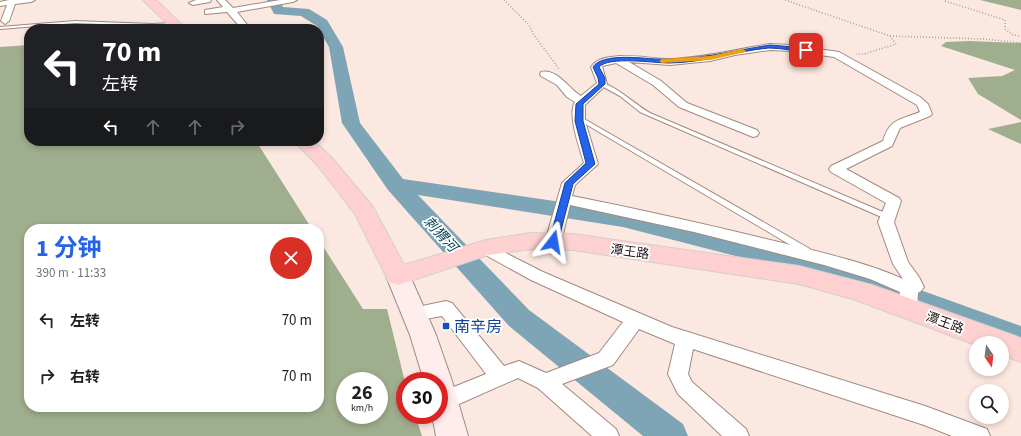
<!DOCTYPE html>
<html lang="zh">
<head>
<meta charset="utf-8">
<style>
	:root { --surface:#fff; --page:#f6f6f6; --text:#222; --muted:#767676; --accent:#2563eb }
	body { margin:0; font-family:"Source Sans 3","Noto Sans SC",sans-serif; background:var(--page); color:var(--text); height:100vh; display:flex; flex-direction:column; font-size:15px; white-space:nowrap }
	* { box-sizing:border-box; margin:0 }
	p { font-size:13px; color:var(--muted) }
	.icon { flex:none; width:22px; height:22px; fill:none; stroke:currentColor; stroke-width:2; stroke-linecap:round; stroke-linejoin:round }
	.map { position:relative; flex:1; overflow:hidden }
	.sheet { position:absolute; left:24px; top:224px; width:300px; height:188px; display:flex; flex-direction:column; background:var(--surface); border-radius:16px; box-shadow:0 2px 6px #0003 }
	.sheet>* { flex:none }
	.hud { position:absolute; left:24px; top:24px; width:300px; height:122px; border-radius:16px; box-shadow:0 2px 6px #0003; background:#202124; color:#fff; overflow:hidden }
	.needle { width:26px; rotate:166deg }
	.controls { position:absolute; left:969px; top:336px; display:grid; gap:8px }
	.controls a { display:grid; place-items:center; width:40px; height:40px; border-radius:50%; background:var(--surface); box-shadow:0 2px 6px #0003; font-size:20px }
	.speed { position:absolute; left:336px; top:372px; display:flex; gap:8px; font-size:20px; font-weight:700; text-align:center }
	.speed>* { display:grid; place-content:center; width:52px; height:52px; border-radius:50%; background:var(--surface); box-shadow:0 2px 6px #0003; line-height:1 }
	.speed small { font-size:10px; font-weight:400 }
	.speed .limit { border:6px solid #d22; background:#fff; color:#111 }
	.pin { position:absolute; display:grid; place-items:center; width:34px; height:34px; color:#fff; margin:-17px; border-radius:8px; box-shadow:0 2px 6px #0006 }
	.me { position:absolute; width:44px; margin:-22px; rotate:14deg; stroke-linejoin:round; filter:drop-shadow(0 0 3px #0008) }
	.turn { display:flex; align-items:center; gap:14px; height:84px; padding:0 12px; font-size:18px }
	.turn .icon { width:52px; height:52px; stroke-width:2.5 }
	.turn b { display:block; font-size:28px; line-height:34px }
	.lanes { display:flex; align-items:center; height:38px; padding:0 12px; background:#0003; justify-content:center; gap:20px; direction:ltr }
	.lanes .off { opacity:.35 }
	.round { display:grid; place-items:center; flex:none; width:42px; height:42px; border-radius:21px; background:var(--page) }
	.head { display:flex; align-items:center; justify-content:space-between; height:68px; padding:0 12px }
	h1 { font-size:24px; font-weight:700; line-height:30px; color:var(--accent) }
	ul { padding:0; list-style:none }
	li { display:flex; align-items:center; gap:12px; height:56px; padding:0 12px }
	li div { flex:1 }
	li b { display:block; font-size:15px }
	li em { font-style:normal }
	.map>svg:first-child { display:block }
	.green { fill:#d3e1c2 }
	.forest { fill:#9fae8c; fill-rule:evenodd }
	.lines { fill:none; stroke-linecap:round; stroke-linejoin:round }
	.river { fill:#7da5b6; fill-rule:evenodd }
	.service-casing { stroke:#a08a81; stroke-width:2 }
	.minor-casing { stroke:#a08a81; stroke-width:2 }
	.secondary-casing { stroke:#a08a81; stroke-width:2 }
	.trunk-casing { stroke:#d1d0cf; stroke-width:2 }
	.path { stroke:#ad9e98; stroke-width:1.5; stroke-dasharray:1 2; stroke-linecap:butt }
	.service { fill:#fff; fill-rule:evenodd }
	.minor { fill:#fff; fill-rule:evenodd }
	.secondary { fill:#ffedee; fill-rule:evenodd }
	.trunk { fill:#fed0d0; fill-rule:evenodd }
	.route { fill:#2563eb; stroke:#184099 }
	.slow { fill:#f59e0b }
	.transit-dot { fill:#1a4fb4; stroke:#fff; stroke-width:1.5 }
	.labels { text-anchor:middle; stroke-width:3.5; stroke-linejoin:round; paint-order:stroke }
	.street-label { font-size:13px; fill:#1b1310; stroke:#fff }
	.water-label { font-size:14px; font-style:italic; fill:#003d50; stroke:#fff }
	.near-transit-label { font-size:16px; fill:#164399; stroke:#fff; text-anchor:start }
</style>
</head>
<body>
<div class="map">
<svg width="1021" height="436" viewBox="0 0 1021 436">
	<rect width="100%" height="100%" fill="#fbe8e0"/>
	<polygon class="green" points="97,23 170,28 171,29 91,29"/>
	<g class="forest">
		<polygon points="980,0 1021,0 1021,10"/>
		<polygon points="969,41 1021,43 1021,120 978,94 968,78 1002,76 1015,70 941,46 946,42"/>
		<path d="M29,45V141H256L312,229H29V407H319V240L363,309H387L405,382V415H415L422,436H0V47ZM345,381H379V415H345Z"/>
		<polygon points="1021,122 1021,144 988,129"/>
	</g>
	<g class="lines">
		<polygon class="river" points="267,0 279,0 283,7 309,9 327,20 343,47 360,123 403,179 623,211 859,268 1021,326 1021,351 852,286 623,227 418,195 529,310 683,424 688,436 643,436 509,326 388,190 342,123 329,47 317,26 301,16 274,14"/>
		<g class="service-casing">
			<g id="service">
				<polygon points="75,21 152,24 175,23 177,24 175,25 152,26 75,23 0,29 0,27"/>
				<path d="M600,83C613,83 637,106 650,113L890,215L891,217L888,219H886L649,116L640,112L620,96L600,85Z"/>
				<polygon points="579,116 810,249 811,251 807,254 804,253 577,119 576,118"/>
			</g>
		</g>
		<g class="minor-casing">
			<g id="minor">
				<polygon points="9,0 35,0 31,2 15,4 9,21 5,24 1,21 7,5 0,6 0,2"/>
				<polygon points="211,0 210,2 193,5 189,3 196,0"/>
				<polygon points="217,0 225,0 233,8 280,0 297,0 293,2 237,12 249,27 248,29 239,29 240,27 227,12 205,14 205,10 223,7"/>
				<path d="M770,44L791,45L839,52L920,97L928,104L932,114L930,116L900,128L892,146L846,169L899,198L901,201L894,222L908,262L919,277L924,287L921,291L918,293L917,308L914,313L908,315L902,313L899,308L900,292L870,279L824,265L694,232L570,205L561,242L559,246L553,247L547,246L545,242L562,183L584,163C580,149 567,114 575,102L567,97L557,85L541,76L540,74L541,72C557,68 570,90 581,96L597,83L591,67C598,57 610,57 621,56C637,55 654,59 670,59C704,58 737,49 770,44ZM770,50L791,51L834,57L917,105L920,112C900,120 890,118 883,141L831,166L829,169L831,172L886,203L878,222L893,264L903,279C865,262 823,253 783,243C713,226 643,210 572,196L575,185L598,164L585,121V105L607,84L602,66L616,63L653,85L679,107L753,137L757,136L759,133L757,130L687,103L661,81L629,62L670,65L710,61L735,55Z"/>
				<polygon points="486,243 543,272 672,327 925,406 987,429 990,436 952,436 924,425 693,349 688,374 692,382 746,429 749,436 722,436 678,394 668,374 675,344 639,329 613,365 562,384 616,429 619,436 592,436 538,388 518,378 450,408 443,410 439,409 439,393 486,374 442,316 414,321 408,319 405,314 408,309 446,301 452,303 504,366 519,361 546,373 599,353 623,322 531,280 480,252 478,248 480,244"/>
			</g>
		</g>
		<g class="secondary-casing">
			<polygon id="secondary" points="398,268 406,270 410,276 436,335 452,381 468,436 436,436 432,415 439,415 439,381 424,381 410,335 386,276 390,270"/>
		</g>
		<g class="trunk-casing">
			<g id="trunk">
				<polygon points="143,0 156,0 186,29 173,29"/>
				<polygon points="294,141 314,141 332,158 373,207 404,265 486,240 531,233 573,234 799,266 872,285 1021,338 1021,362 1002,355 1002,343 976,343 976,345 856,300 799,284 573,250 531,249 488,255 398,285 389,282 355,214 318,166"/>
			</g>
		</g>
		<g class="path">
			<polyline points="504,0 529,25 534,35 559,69"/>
			<polyline points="785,0 890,36 896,44 864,54 856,54"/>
			<polyline points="945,1 1005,20 1005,29 1013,35 1021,36"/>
			<polyline points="890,36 984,39 1021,43"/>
			<polyline points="0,55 29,55"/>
		</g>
		<use href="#service" class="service"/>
		<use href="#minor" class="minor"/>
		<use href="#secondary" class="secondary"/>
		<use href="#trunk" class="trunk"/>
	</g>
	<path class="route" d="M770,45L806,48L809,50L806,52C794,51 781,48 769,48C735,51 703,63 669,63C653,63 609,56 599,67L605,78V84L583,104V121L595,164L573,184L558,242L557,244H550L549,242L565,183L586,163L575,121L576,104L599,84L598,78L593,67C602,53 640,58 655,59C694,61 732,51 770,45Z"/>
	<polygon class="slow" points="743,49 746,51 745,52 710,60 662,63 659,61 662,59 710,56"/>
	<rect class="transit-dot" x="442" y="322" width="8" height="8" rx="2"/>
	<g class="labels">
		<g class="street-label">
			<text transform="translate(630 251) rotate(8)" y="5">潭王路</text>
			<text transform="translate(945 322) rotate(20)" y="5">潭王路</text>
		</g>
		<g class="water-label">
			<text transform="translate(441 234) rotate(47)" y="5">刺猬河</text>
		</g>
		<g class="near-transit-label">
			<text x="454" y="332">南辛房</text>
		</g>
	</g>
</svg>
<div class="controls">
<a><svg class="needle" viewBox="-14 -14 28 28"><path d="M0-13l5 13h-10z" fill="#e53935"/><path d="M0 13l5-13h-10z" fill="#767676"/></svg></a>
<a><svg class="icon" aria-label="search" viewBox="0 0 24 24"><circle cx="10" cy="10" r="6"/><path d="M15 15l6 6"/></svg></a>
</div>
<div class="speed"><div>26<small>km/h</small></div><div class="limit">30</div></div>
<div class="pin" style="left:806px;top:50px;background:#d93025"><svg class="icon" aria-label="arrive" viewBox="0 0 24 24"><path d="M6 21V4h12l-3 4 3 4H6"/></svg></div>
<svg class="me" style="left:553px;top:242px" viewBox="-20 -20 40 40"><path d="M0-17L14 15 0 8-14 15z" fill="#2563eb" stroke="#fff" stroke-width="4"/></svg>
<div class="hud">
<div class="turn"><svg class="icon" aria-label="left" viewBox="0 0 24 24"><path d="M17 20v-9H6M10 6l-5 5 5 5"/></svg><div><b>70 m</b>左转</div></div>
<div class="lanes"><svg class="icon" aria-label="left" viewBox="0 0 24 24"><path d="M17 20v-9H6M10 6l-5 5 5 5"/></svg><svg class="icon off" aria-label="ahead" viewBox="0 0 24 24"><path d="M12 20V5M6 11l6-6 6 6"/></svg><svg class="icon off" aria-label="ahead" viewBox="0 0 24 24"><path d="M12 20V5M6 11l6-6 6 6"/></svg><svg class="icon off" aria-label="right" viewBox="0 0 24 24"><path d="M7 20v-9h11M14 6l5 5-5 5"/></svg></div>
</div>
<section class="sheet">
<div class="head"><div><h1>1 分钟</h1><p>390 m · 11:33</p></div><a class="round" style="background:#d93025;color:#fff"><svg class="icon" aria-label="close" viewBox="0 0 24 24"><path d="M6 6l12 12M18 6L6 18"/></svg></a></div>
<ul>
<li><svg class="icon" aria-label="left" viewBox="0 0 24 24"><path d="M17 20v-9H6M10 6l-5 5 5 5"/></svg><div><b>左转</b></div><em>70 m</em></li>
<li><svg class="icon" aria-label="right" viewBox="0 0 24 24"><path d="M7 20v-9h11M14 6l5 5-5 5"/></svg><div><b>右转</b></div><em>70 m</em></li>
</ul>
</section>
</div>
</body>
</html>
